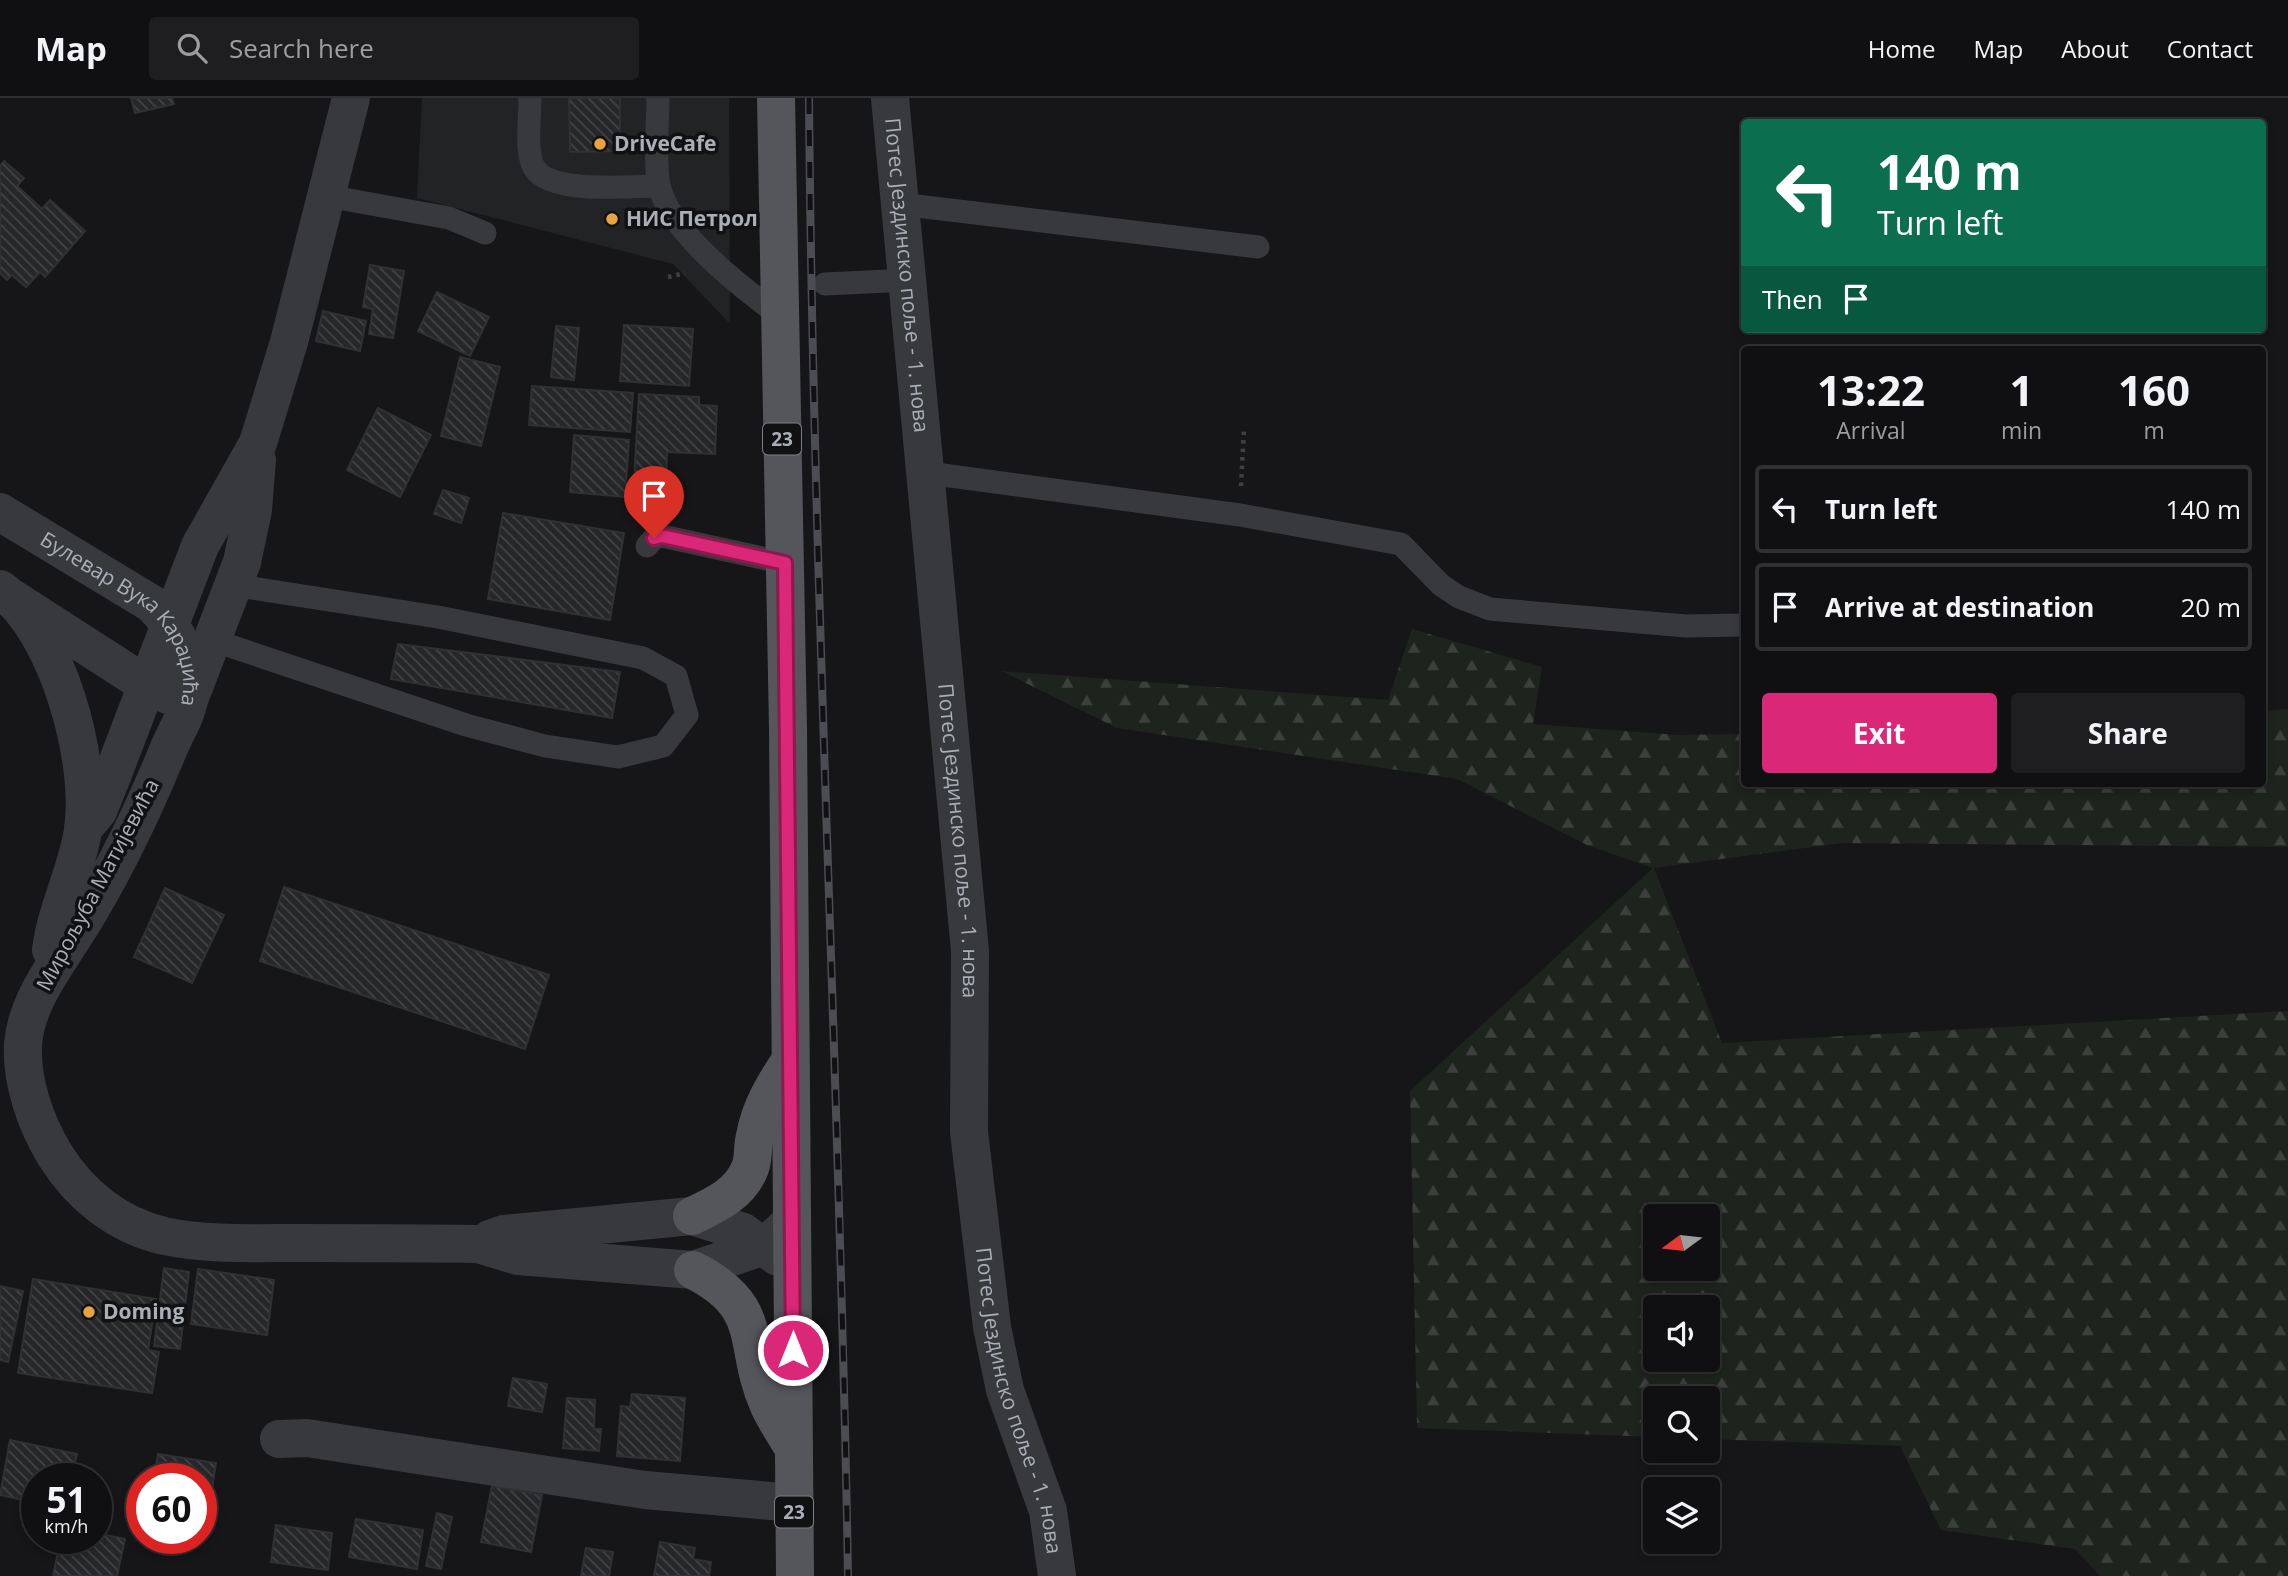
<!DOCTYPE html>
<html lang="en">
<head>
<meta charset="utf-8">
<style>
	:root { --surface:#101012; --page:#1e1e20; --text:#f1f3f6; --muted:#9c9d9f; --line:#303032; --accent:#db2777 }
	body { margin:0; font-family:"Open Sans",sans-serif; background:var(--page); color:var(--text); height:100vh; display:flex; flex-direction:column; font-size:26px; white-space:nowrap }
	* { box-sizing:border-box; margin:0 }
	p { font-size:23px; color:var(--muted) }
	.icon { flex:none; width:38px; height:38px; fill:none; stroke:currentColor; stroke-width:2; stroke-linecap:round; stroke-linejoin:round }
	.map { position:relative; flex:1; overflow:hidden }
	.details { position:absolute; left:1741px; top:248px; width:525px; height:441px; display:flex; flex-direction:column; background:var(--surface); border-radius:7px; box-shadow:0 4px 10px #0003,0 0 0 2px var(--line) }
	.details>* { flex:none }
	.guide { position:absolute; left:1741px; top:21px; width:525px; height:214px; border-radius:7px; box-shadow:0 4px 10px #0003,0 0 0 2px var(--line); background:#0b6e4f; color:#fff; overflow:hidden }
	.needle { width:46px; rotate:255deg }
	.fabs { position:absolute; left:1643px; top:1106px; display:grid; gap:14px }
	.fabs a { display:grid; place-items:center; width:77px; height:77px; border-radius:7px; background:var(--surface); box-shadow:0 4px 10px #0003,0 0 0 2px var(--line); font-size:35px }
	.speed { position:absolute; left:21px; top:1365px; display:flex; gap:14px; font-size:35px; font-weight:700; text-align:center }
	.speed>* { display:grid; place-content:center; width:91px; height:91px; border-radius:50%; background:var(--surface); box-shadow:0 4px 10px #0003,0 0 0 2px var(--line); line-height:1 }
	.speed small { font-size:18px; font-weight:400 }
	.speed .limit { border:10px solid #d22; background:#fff; color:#111 }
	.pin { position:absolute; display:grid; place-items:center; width:60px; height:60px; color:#fff; margin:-72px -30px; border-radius:50% 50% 50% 0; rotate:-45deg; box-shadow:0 0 7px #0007 }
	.pin .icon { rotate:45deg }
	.me { position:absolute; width:77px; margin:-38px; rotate:0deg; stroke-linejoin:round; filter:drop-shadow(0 0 5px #0008) }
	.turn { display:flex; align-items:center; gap:24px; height:147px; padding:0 21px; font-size:32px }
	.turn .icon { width:91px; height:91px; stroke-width:2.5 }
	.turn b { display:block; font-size:49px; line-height:60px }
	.then { display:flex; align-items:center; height:66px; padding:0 21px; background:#0003; gap:14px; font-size:26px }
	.eta { display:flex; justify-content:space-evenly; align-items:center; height:119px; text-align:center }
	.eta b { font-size:42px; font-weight:700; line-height:49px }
	.button { display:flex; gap:14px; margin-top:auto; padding:14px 21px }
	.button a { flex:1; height:80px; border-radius:7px; background:var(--accent); color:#fff; font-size:28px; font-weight:700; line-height:80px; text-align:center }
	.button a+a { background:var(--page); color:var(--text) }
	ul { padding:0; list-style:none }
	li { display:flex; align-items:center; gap:21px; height:88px; margin:0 14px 10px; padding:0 7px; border:4px solid var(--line); border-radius:7px }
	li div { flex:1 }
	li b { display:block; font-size:26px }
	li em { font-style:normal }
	header { display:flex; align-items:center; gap:42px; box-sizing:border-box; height:98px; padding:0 35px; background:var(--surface); border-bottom:2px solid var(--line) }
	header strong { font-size:33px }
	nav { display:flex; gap:38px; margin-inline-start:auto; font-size:24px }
	.search { width:490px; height:63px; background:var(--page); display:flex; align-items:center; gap:18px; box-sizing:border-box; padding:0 24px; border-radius:7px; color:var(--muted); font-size:26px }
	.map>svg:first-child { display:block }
	.built { fill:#222325 }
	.forest { fill:url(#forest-firs); fill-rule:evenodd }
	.building { fill:url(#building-back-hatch); stroke:#303134; stroke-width:2 }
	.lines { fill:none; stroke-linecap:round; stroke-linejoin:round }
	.path { stroke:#3e4044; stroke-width:4.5; stroke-dasharray:3.5 5; stroke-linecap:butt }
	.service { stroke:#38393d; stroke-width:23 }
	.minor { stroke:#38393d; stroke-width:38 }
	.tertiary { stroke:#38393d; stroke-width:38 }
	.primary { stroke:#54565c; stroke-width:38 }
	.rail-casing { stroke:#4b4d52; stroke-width:8 }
	.rail { stroke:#111113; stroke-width:5; stroke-dasharray:16; stroke-linecap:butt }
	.route-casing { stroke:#8e194d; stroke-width:18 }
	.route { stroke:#db2777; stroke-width:12 }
	.poi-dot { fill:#e7a340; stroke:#111113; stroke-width:2.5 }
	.labels { text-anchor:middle; stroke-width:7; stroke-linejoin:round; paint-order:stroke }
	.shield { fill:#111113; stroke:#7b7f86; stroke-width:2 }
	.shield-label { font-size:19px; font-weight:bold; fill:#a9aeb7 }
	.poi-label { font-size:21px; font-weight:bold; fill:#a9aeb7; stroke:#111113; text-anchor:start }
	.street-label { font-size:21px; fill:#a9aeb7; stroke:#111113 }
</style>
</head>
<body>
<header>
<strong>Map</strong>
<div class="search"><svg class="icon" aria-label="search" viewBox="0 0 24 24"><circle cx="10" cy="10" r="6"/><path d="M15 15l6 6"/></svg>Search here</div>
<nav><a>Home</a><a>Map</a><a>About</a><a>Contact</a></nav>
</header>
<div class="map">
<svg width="2288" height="1478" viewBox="0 0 2288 1478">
	<defs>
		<pattern id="forest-firs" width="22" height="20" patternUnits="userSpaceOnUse" patternTransform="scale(1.75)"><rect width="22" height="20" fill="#1d231d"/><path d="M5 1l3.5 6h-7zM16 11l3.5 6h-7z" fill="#3b403c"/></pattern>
		<pattern id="building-back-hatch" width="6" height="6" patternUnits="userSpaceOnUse" patternTransform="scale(1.75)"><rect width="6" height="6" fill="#262729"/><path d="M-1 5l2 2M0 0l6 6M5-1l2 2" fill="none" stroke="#434446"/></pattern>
	</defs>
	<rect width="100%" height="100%" fill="#161618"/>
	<polygon class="built" points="422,0 729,0 730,226 673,166 417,100"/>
	<path class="forest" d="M1412,531L1542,569L1533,626L1679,637L1745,636V686H2263V613L2288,611V749L1843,745L1654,770L1722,945L2288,913V1478H2100L2075,1451L1941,1432L1900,1348L1708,1341V1300H1656L1655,1339L1417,1330L1410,993L1653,770L1587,747L1457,681L1117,630L1001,573L1388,602ZM1656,1118H1708V1171H1656ZM1656,1209H1708V1262H1656Z"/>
	<g class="building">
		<polygon points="131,0 172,0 174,6 135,15"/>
		<polygon points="569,0 620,0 620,53 570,54"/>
		<polygon points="4,63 24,80 17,88 42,111 50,102 85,133 45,179 40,174 26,189 12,177 7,182 0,175 0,68"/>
		<polygon points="370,167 404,173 393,240 369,236 373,211 363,209"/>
		<polygon points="437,194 489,219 470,258 418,233"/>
		<polygon points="323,213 366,223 360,253 316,243"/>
		<polygon points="624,227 693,231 689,288 620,283"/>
		<polygon points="556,228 579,230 574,282 551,279"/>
		<polygon points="460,259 500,269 481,348 441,338"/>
		<polygon points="532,288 633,295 630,334 529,327"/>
		<polygon points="639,296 699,299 699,307 717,308 715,356 667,354 666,384 634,382"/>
		<polygon points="378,310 431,337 400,399 347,372"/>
		<polygon points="574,337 629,342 625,399 570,394"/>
		<polygon points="443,392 469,400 461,425 434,416"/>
		<polygon points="503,415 624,435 610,522 488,501"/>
		<polygon points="398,546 620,574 612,620 391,581"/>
		<polygon points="284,789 549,877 525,951 260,863"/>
		<polygon points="165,790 224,817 192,885 134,859"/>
		<polygon points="164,1170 189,1174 180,1251 154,1248"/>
		<polygon points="198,1171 274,1182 267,1237 191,1226"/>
		<polygon points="33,1181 156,1201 148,1252 159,1254 152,1295 18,1275"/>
		<polygon points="0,1188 23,1193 8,1264 0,1262"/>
		<polygon points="513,1280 547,1286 542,1314 508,1308"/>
		<polygon points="632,1296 685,1300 680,1363 617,1358 621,1308 630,1309"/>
		<polygon points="567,1300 595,1302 594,1331 601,1331 599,1353 563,1350"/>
		<polygon points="10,1342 77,1356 71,1381 37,1381 37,1405 0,1397"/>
		<polygon points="158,1356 216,1365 204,1442 196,1440 201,1440 201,1381 154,1381"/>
		<polygon points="492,1388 542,1397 531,1454 481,1444"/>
		<polygon points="437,1415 452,1419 441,1471 426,1468"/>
		<polygon points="356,1421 423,1432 417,1471 349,1459"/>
		<polygon points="276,1427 332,1435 328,1472 271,1464"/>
		<polygon points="96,1435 125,1441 117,1478 53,1478 61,1440 96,1440"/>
		<polygon points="660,1444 695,1450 693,1461 711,1464 709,1478 654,1478"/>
		<polygon points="586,1450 613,1454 609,1478 581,1478"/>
	</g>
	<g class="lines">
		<g class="path">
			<polyline points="668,179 685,175"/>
			<polyline points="1241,388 1244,330"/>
		</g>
		<g class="service">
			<path d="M530,0C530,20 526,46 532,65C542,98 630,88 659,88"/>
			<path d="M658,0C658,25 654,63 659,87C669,134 742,190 779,217"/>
			<polyline points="327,98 449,120 485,135"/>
			<polyline points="900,106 1258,149"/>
			<polyline points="825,186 908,182"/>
			<polyline points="928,375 1240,417 1401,446 1441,487 1459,499 1490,511 1686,528 1745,527"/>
			<polyline points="647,448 654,440 662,438 785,465"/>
			<polyline points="212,542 466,627 545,648 618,659 663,648 687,617 676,578 643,560 438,519 233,487"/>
		</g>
		<g class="minor">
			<path id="s1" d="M890,0L970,853L969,1034L992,1229L1005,1292L1048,1413L1057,1478"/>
			<polyline points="12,500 147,587 168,597 189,602 242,464 253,412 257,362"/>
			<polyline points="83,731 98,713 111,681 200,448 258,345 289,244 351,0"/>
			<polyline points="279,1341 307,1340 645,1392 794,1405"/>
		</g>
		<g class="tertiary">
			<path id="s2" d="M0,414L152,506C177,531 195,564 189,601C187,617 175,635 169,650C142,716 111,781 72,841C52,872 26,907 23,946C21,984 36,1026 55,1057C80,1097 117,1127 164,1138C207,1147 253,1145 297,1145C357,1145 418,1145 478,1146L518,1158L693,1172L765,1148L792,1123"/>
			<path d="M0,491C58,533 93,663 83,732C77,773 56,811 51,852"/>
			<polyline points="490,1141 504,1136 692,1118 743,1134 778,1159"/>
		</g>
		<g class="primary">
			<polyline points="776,0 788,630 795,1478"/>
			<path d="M692,1118C715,1107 740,1096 750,1070C754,1061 752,1048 755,1038C760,1010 774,987 790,963"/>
			<path d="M693,1172C768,1210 741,1246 769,1308C775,1321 783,1333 791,1346"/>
		</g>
		<g class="rail-casing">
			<path id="rail" d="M809,0C813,493 840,985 848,1478"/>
		</g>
		<use href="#rail" class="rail"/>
	</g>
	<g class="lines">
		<g class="route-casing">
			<polyline id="route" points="654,440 662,438 785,465 793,1252"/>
		</g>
		<use href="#route" class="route"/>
	</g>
	<g class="poi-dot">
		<circle cx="600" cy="46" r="7"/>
		<circle cx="612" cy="121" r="7"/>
		<circle cx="89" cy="1214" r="7"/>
	</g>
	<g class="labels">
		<g class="shield">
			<rect x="763" y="325.5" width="38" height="31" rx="5"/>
			<rect x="775" y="1398.5" width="38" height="31" rx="5"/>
		</g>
		<g class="shield-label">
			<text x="782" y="348">23</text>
			<text x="794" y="1421">23</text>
		</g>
		<g class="poi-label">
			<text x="614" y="53">DriveCafe</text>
			<text x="626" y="128">НИС Петрол</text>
			<text x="103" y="1221">Doming</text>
		</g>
		<g class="street-label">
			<text dy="7" stroke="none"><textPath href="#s1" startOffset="178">Потес Јездинско поље - 1. нова</textPath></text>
			<text dy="7" stroke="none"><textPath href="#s2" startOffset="170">Булевар Вука Караџића</textPath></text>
			<text dy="7" stroke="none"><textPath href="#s1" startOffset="746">Потес Јездинско поље - 1. нова</textPath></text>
			<text transform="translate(98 787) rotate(-62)" y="7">Мирољуба Матијевића</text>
			<text dy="7" stroke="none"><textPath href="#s1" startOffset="1312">Потес Јездинско поље - 1. нова</textPath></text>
		</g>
	</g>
</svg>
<div class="fabs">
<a><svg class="needle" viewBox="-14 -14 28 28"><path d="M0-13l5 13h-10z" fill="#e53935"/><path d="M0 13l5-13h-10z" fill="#9c9d9f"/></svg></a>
<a><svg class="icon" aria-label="sound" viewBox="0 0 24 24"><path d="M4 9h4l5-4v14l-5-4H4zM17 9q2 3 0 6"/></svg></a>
<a><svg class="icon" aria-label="search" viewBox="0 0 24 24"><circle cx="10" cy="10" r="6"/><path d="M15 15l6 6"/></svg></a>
<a><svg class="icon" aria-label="layers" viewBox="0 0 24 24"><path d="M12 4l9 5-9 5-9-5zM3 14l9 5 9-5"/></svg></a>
</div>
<div class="speed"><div>51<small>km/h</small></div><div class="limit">60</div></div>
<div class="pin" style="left:654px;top:440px;background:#d93025"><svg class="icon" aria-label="arrive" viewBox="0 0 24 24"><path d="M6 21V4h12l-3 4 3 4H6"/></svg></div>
<svg class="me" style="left:793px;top:1252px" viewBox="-20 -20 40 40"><circle r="17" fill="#db2777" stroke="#fff" stroke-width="3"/><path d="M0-11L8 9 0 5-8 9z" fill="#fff"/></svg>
<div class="guide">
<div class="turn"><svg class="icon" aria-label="left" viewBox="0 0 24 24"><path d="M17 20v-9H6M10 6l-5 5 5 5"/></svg><div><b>140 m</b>Turn left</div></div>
<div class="then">Then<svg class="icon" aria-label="arrive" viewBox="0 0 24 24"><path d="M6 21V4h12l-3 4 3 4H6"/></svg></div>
</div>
<section class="details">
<div class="eta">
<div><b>13:22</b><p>Arrival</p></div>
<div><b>1</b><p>min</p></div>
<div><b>160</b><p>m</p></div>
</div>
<ul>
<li><svg class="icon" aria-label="left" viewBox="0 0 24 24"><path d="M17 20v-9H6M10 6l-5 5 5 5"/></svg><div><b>Turn left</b></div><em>140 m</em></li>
<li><svg class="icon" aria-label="arrive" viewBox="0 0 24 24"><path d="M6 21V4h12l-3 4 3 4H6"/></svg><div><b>Arrive at destination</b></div><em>20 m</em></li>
</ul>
<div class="button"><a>Exit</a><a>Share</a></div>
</section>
</div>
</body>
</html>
